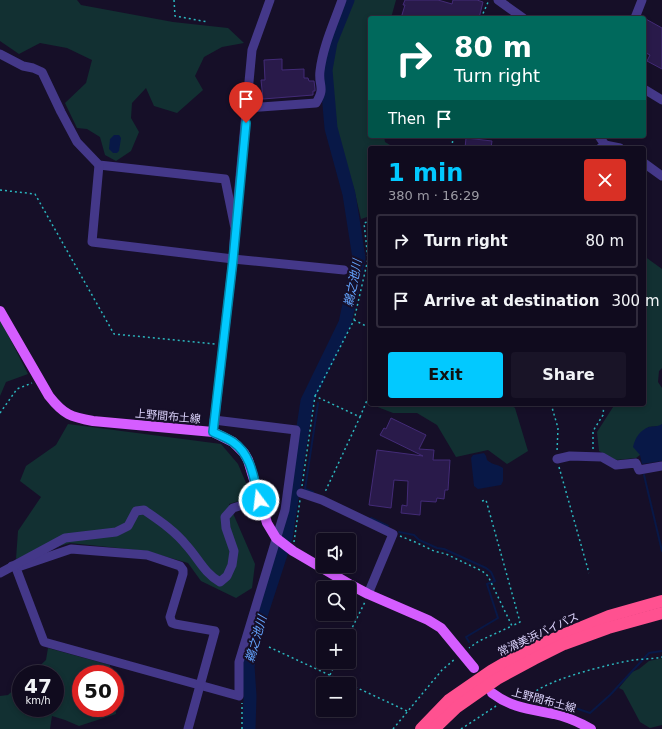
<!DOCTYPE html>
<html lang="en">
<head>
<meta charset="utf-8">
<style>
	:root { --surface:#100b1e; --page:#191427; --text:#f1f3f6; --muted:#9c9ba4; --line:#302b3c; --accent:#02c9ff }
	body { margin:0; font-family:"DejaVu Sans","Noto Sans JP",sans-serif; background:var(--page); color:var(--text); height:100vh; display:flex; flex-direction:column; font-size:15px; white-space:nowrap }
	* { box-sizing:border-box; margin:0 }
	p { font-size:13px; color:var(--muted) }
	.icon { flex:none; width:22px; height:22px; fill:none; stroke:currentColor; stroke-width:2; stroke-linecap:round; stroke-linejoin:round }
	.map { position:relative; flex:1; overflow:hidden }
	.details { position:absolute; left:368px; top:146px; width:278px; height:260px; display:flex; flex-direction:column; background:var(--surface); border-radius:4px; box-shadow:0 2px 6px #0003,0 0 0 1px var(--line) }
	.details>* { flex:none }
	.hud { position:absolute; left:368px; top:16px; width:278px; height:122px; border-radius:4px; box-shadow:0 2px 6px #0003,0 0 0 1px var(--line); background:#00695c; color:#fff; overflow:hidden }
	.fabs { position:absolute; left:316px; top:533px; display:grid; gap:8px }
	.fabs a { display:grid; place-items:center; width:40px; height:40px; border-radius:4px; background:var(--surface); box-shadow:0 2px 6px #0003,0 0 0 1px var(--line); font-size:20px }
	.speed { position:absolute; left:12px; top:665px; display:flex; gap:8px; font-size:20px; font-weight:700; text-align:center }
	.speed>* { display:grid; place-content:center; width:52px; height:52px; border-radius:50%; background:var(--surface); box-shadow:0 2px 6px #0003,0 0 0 1px var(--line); line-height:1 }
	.speed small { font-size:10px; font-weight:400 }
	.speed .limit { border:6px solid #d22; background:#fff; color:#111 }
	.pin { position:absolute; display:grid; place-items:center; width:34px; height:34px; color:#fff; margin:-41px -17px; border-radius:50% 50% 50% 0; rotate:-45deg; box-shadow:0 0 4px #0007 }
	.pin .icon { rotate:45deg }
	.me { position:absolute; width:44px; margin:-22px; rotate:345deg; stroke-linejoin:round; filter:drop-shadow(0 0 3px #0008) }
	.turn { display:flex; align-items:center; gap:14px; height:84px; padding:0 20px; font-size:18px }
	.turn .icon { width:52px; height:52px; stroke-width:2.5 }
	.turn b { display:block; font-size:28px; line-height:34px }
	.then { display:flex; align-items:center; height:38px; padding:0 20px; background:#0003; gap:8px; font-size:15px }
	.round { display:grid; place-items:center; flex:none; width:42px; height:42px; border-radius:4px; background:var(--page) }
	.head { display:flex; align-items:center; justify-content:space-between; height:68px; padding:0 20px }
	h1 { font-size:24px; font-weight:700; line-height:30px; color:var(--accent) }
	.cta { display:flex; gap:8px; margin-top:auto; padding:8px 20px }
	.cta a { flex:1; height:46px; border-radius:4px; background:var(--accent); color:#111; font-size:16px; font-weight:700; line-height:46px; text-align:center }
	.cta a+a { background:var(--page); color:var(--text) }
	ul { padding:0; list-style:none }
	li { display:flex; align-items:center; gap:12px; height:54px; margin:0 8px 6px; padding:0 12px; border:2px solid var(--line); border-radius:4px }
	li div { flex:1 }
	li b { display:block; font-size:15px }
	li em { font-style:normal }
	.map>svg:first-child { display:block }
	.green { fill:#123032 }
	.water { fill:#081847 }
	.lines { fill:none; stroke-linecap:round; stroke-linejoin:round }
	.stream { stroke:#081847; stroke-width:2 }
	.river { stroke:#081847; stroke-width:13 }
	.building { fill:#291a4a; stroke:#432b77 }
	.path { stroke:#2bb6be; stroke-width:1.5; stroke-dasharray:2 3; stroke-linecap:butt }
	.minor { stroke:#443889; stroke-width:9 }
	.major { stroke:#d55dff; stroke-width:10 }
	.highway { stroke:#ff5190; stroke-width:12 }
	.route-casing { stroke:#0183a6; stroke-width:10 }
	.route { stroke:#02c9ff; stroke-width:7 }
	.labels { text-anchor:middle; stroke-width:4; stroke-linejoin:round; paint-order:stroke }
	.street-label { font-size:11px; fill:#dfd6ff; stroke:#160f28 }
	.water-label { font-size:12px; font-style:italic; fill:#64a5ff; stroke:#160f28 }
</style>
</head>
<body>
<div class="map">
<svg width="662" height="729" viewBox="0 0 662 729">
	<rect width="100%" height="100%" fill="#160f28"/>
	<g class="green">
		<polygon points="0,0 77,0 81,5 173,22 228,28 244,43 222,47 204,57 195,76 203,90 177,113 154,106 146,88 132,103 131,118 139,132 131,151 116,161 105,155 100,137 87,129 77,128 65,103 86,83 92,60 67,48 40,43 19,54 0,41"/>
		<polygon points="352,0 396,0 391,18 370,18 370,136 384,136 385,142 395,148 370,148 370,216 361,219 354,189 335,128 329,69 335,42"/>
		<polygon points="644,256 662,269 662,368 659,371 658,382 662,388 662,424 660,426 648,427 640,455 636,458 616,460 599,451 597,432 615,404 644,404"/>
		<polygon points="0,319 28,374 6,382 0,396"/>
		<polygon points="370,404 510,404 515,408 528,451 507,464 488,450 456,457 437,425 417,413 393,413"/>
		<polygon points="68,424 221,444 238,464 252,497 229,504 255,564 252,588 236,598 201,581 188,563 146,551 70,543 16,559 18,531 41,497 20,481 26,466 56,445"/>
		<polygon points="48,648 110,665 111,674 81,674 81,708 115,708 115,704 116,714 79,726 65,720 52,716 50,729 0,729 0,696 8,695 21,683 21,708 55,708 55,674 31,674 46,660"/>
		<polygon points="662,658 662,725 650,728 640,722 623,690 619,688 632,672 639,669 649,661"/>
	</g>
	<g class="water">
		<polygon points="114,135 119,135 121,138 119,151 117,153 113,153 109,149 110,139"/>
		<path d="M662,424V461L642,464L640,455L633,447C635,438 640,430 649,427C654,426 658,427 662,424Z"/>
		<path d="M484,453L486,456L487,460C492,465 498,464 503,468V481L501,485L478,489L474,486L471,458L473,455Z"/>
	</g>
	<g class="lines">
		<g class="stream">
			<polyline points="644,475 662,551"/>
			<polyline points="313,492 305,489 318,403"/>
			<polyline points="371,518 388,526"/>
			<polyline points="399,532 414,535 419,540 437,548 444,549 486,568 491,572 495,581 487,584 498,618 466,637 469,642"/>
			<polyline points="535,698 537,701 569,706 590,713 610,695 649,653 662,651"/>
		</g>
		<g class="river">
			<polyline points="286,538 307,401 345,323 359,258 349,194 331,128 326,70 331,42 348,0"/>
			<polyline points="249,729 250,696 248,666 256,631 282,551"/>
		</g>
	</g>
	<g class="building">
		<polygon points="405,0 438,0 452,4 453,0 477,0 483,2 479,18 401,18 405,5 403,5"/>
		<polygon points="644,18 662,28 662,69 647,61 650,55 644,52"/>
		<polygon points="282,59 282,70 304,69 304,78 308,78 309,81 314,81 315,89 315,91 313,91 313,95 263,99 261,80 265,80 264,60"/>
		<polygon points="466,138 492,141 491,148 465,148"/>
		<polygon points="391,418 426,435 419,449 434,450 433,460 450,460 448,490 445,490 444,499 437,498 436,502 421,501 420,515 401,513 402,505 407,506 408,481 394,480 391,508 369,505 377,450 423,456 380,435 384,428 386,429"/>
	</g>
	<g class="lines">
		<g class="path">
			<polyline points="174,0 175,16 208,22"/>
			<polyline points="481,18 489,0"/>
			<polyline points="452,148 453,136"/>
			<polyline points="0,190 35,194 114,334 215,344"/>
			<polyline points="354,320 370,328"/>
			<polyline points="315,396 354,320 368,259 364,223 370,221"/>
			<polyline points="551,404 558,428 557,452"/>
			<polyline points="0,413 17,389 32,383"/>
			<polyline points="360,417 370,393"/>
			<polyline points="593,449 593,431 603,415 604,404"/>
			<polyline points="559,467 589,573"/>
			<polyline points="302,486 315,396 360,417 325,492"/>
			<polyline points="482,501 486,500 520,622 512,626"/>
			<polyline points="400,536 415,542 434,551 446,554 482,571 488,576 512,626 479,641 469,648"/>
			<polyline points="294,542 300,500"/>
			<polyline points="348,636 365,602"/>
			<polyline points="269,647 407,711"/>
			<polyline points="330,675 336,662"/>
			<path d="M526,701C533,682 613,663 634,660C643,659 653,659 662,657"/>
			<polyline points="242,729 242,703"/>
			<polyline points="393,729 442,670 455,659"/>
			<polyline points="461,729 496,706"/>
		</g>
		<g class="minor">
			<polyline points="498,0 523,18"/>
			<polyline points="635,18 642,0"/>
			<polyline points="0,54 23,66 33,68 42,72 61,112 77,142 99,165 225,179 235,228 233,259 214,425"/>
			<polyline points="644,89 662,100"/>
			<path d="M248,108L316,103C326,87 318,86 320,71C323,46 334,23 342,0"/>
			<polyline points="599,136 605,145"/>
			<polyline points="600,148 605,145 620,148"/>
			<polyline points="644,163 662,176"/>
			<polyline points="99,165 92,242 233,259 344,270"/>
			<polyline points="236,219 252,50 270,0"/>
			<polyline points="557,459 570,456 602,457 616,465 636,463 639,470 662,466"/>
			<polyline points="301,493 322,500 393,534 368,594"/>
			<polyline points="12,566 16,568 44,642 239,696 239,662 285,510 296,430 214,420"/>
			<polyline points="21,566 71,549 147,555 180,566 183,570 183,574 170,617 172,623 175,624 215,631 188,729"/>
			<path d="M0,573L65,538L116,532L128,526L136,511L144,510C160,521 175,531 187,546C198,558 205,574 220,582L227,576L232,565L234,551L226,528L225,517L233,508L259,500"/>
		</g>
		<g class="major">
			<path d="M0,311L49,396C64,415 71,417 93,421L213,432L233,442L244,453L248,460L267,523L276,538L293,551L351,585L368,594L428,620L441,628L474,668"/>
			<path d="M492,693C512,708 529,709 554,714C567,717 579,722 591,729"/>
		</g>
		<g class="highway">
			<polyline points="421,729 449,700 491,671 527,650 558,637 609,616 662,601"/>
			<polyline points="434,729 457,707 497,679 534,659 564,644 608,628 662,613"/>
		</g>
	</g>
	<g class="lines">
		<g class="route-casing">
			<path id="route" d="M246,123L233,260L213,432C219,435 227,438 233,442C252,455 254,480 259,500"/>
		</g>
		<use href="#route" class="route"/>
	</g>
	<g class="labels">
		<g class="street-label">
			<text transform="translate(168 416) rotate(5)" y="4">上野間布土線</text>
			<text transform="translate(538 634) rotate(-25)" y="4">常滑美浜バイパス</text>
			<text transform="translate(544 700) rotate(15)" y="4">上野間布土線</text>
		</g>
		<g class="water-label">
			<text transform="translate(353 283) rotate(-79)" y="4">鵜之池川</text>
			<text transform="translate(256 639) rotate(-74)" y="4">鵜之池川</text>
		</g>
	</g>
</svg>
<div class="fabs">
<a><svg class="icon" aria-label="sound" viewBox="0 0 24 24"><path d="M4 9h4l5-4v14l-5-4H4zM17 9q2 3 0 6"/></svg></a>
<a><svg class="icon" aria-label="search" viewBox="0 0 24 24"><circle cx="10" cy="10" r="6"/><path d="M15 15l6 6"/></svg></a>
<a>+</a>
<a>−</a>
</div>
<div class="speed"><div>47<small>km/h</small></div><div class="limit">50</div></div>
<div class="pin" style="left:246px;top:123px;background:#d93025"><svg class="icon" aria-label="arrive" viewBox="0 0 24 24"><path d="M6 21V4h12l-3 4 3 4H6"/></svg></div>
<svg class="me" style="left:259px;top:500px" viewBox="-20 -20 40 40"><circle r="17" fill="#02c9ff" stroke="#fff" stroke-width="3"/><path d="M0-11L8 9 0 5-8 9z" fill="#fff"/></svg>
<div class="hud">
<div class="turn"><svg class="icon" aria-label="right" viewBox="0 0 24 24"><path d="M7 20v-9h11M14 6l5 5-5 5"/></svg><div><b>80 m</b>Turn right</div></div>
<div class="then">Then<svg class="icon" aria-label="arrive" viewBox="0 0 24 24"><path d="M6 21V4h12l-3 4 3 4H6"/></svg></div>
</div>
<section class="details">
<div class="head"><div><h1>1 min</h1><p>380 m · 16:29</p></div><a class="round" style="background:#d93025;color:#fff"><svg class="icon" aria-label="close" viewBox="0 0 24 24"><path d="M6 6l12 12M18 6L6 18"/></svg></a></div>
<ul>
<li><svg class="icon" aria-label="right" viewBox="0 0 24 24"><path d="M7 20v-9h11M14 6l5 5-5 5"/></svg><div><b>Turn right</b></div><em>80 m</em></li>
<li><svg class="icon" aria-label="arrive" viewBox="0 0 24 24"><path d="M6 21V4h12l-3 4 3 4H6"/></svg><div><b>Arrive at destination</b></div><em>300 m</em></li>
</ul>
<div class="cta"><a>Exit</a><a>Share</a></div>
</section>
</div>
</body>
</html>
